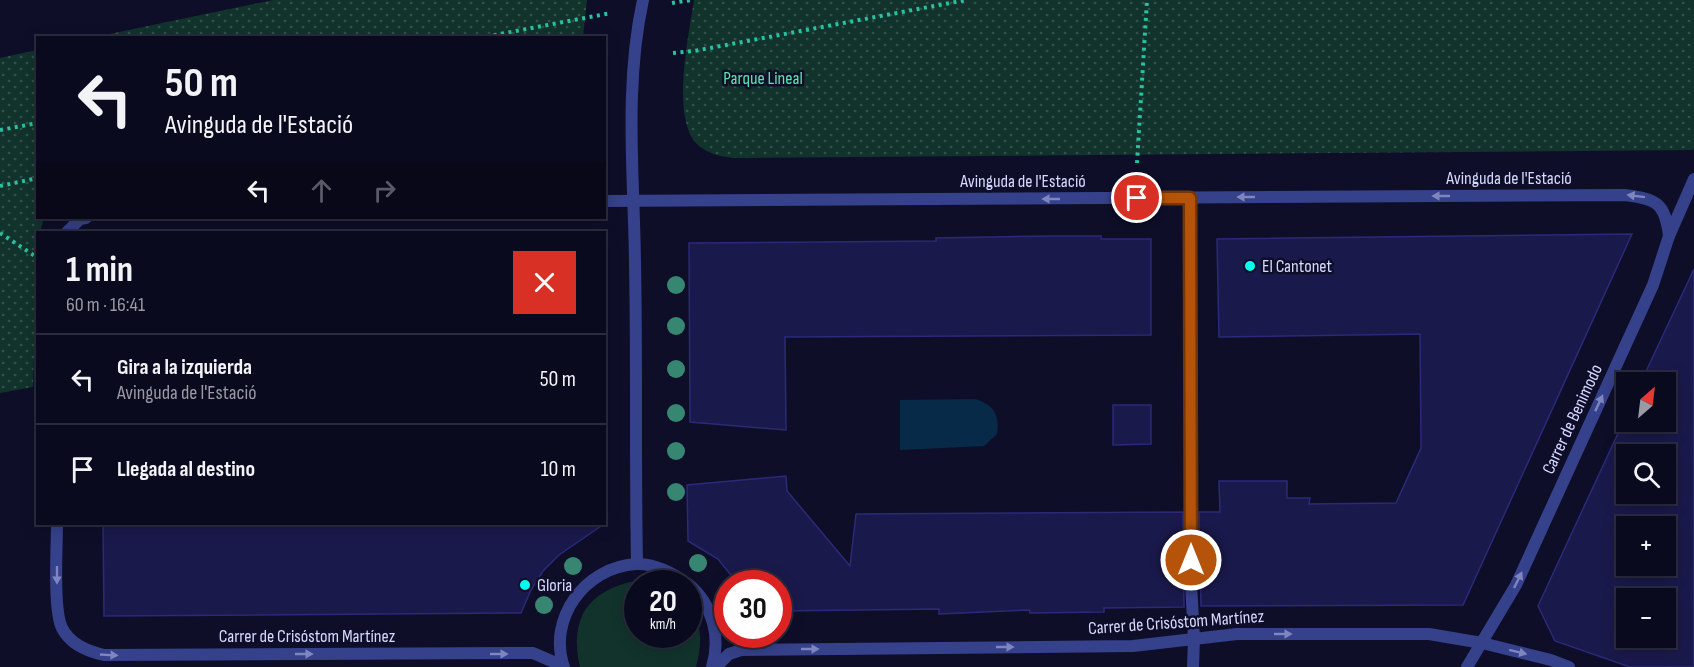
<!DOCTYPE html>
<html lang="es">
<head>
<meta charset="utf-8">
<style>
	:root { --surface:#0a0a1f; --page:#131328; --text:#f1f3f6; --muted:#999aa4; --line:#2a2b3d }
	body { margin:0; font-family:"Sofia Sans Condensed",sans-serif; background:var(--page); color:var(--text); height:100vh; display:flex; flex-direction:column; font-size:22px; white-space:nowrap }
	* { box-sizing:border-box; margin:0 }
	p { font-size:20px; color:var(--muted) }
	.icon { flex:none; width:33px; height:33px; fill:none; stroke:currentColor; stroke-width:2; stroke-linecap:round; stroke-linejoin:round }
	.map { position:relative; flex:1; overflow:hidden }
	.sheet { position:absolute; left:36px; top:231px; width:570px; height:294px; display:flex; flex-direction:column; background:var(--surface); border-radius:0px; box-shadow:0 3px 15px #0003,0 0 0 2px var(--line) }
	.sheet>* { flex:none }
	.banner { position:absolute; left:36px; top:36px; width:570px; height:183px; border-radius:0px; box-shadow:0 3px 15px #0003,0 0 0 2px var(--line); background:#0a0a1f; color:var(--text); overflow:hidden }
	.needle { width:39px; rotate:28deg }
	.controls { position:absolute; left:1616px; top:372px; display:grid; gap:12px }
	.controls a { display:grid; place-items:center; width:60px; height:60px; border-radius:0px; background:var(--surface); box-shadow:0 3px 15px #0003,0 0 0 2px var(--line); font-size:30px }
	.speed { position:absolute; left:624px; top:570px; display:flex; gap:12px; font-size:30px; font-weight:700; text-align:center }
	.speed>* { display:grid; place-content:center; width:78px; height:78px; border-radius:50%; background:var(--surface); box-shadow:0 3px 15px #0003,0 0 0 2px var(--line); line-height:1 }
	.speed small { font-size:15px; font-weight:400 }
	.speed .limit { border:9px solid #d22; background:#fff; color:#111 }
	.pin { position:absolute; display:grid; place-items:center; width:51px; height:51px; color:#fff; margin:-26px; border:3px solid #fff; border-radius:50%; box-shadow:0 2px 6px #0007 }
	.me { position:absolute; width:66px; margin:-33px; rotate:0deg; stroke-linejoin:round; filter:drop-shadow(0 0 4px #0008) }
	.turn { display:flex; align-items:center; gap:21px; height:126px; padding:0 30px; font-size:27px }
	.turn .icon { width:78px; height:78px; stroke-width:2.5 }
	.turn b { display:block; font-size:42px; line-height:51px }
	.lanes { display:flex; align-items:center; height:57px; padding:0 30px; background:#0003; justify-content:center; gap:30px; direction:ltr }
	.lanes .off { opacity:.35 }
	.round { display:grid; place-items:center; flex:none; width:63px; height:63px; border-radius:0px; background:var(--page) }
	.overview { display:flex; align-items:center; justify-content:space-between; height:102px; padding:0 30px }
	h1 { font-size:36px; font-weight:700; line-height:45px }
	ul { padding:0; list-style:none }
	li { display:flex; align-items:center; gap:18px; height:90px; padding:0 30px; border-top:2px solid var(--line) }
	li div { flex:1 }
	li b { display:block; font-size:22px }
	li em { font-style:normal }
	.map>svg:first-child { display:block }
	.green { fill:#11332c }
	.park { fill:url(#park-dots) }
	.water { fill:#072a49 }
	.building { fill:#1a194b; stroke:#2c2979; stroke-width:1.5; fill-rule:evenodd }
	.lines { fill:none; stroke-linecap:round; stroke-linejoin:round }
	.path { stroke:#27c29f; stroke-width:4; stroke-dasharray:3 4.5; stroke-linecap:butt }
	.minor { stroke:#36418b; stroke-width:12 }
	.tree { fill:#378671 }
	.oneway { fill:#7e85bf }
	.route-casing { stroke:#753606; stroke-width:15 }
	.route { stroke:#b45309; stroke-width:10 }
	.poi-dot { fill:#02ffee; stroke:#0e0e29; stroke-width:2 }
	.labels { text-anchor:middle; stroke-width:5; stroke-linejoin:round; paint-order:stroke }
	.park-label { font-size:18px; fill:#58e8ac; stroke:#0e0e29 }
	.street-label { font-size:18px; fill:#d6d8ff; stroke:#0e0e29 }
	.poi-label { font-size:18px; fill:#d6d8ff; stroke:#0e0e29; text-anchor:start }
</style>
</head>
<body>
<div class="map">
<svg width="1694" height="667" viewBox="0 0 1694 667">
	<defs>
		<pattern id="park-dots" width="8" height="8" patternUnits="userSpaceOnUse" patternTransform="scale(1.5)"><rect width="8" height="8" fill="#11332c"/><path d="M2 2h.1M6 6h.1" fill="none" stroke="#33504c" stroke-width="1.8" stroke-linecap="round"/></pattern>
	</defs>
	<rect width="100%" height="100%" fill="#0e0e29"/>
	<path class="green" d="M635,581L657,583L638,584V634H688L689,606C703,624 702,646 696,667H580C569,619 587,591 635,581Z"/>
	<g class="park">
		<polygon points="273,0 587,0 583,37 95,37"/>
		<path d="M694,0H1694V147L1693,150L733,158C720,156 708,154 698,145C670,119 689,35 694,0Z"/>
		<polygon points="37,50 38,218 44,218 40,232 38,232 33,387 0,393 0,58"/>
	</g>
	<path class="water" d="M975,399C993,404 1000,415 997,434L984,446L900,450V400Z"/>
	<g class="building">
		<polygon points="1632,234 1463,605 1201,606 1199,512 1220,512 1219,481 1287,481 1287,498 1310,498 1309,504 1396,503 1421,448 1420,334 1219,337 1217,239"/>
		<polygon points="1052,236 1101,236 1101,239 1151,239 1151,335 785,337 786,430 690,422 689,243 936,241 936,238"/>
		<path d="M1694,269V667H1630L1555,641L1538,606L1626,416V422H1665V382H1641ZM1626,454H1665V494H1626ZM1626,526H1665V566H1626ZM1626,598H1665V638H1626Z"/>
		<polygon points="1113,405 1151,405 1151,444 1113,445"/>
		<polygon points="786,476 787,491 850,566 856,514 1183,512 1184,607 1104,608 1104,612 1030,613 1029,610 939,614 939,609 778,611 778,584 738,584 718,559 688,541 687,485"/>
		<polygon points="103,524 604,524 559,555 543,571 531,590 521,613 104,616"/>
	</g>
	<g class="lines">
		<g class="path">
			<polyline points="672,3 691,0"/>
			<polyline points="479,38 611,13"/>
			<polyline points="673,53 694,51 966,0"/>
			<polyline points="0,130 38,123"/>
			<polyline points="1137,163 1147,0"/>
			<polyline points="0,186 38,178"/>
			<polyline points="0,233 38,258"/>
		</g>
		<g class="minor">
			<polyline points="1190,198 1191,583 1194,639 1193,667"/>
			<path d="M604,201L1624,195C1656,199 1665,202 1669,236"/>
			<polyline points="67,232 80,219 86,218"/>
			<path d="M57,524C57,546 53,610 62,628C70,644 86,651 104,655L533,653L556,663L559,667"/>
			<path d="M637,564C635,463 637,363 635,263C634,175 624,87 643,0"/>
			<path d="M688,584C713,604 721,638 712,667"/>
			<path d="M564,667C547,619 585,567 636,564C653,563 674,573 687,584"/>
			<polyline points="716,667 729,654 741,650 1133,646 1237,634 1429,634 1482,643 1551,660 1569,667"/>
			<polyline points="1467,667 1516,585 1653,285 1669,236 1694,179"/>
		</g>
	</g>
	<g class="tree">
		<circle cx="676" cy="285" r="9"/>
		<circle cx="676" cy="326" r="9"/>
		<circle cx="676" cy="369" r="9"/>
		<circle cx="676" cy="413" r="9"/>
		<circle cx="676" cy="451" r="9"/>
		<circle cx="676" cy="492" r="9"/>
		<circle cx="698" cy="563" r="9"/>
		<circle cx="573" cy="566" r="9"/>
		<circle cx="544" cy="605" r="9"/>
	</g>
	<defs><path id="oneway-solid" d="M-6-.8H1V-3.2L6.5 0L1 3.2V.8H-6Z" transform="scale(1.5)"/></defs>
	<g class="oneway">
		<use href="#oneway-solid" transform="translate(1441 196) rotate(180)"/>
		<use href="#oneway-solid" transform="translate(1636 196) rotate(-173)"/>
		<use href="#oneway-solid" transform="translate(1246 197) rotate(180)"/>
		<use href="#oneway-solid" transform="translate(1051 199) rotate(180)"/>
		<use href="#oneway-solid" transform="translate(1599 403) rotate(-65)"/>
		<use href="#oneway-solid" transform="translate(57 575) rotate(90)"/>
		<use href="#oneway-solid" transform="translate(1518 580) rotate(-64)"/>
		<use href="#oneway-solid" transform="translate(1283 634)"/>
		<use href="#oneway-solid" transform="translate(1005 647)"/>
		<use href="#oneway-solid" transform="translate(810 649)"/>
		<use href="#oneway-solid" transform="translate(1518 652) rotate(14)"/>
		<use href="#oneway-solid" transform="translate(304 654)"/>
		<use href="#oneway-solid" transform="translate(499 654)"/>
		<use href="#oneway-solid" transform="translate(109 655) rotate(3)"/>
	</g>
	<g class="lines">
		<g class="route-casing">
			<polyline id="route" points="1137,198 1190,198 1191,560"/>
		</g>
		<use href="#route" class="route"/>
	</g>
	<g class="poi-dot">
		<circle cx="1250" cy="266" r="6"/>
		<circle cx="525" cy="585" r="6"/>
	</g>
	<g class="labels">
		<g class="park-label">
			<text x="763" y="84">Parque Lineal</text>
		</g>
		<g class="street-label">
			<text x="1509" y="184">Avinguda de l'Estació</text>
			<text x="1023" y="187">Avinguda de l'Estació</text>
			<text transform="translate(1572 419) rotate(-65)" y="6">Carrer de Benimodo</text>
			<text transform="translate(1176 622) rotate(-4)" y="6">Carrer de Crisóstom Martínez</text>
			<text x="307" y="642">Carrer de Crisóstom Martínez</text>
		</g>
		<g class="poi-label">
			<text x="1262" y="272">El Cantonet</text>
			<text x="537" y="591">Gloria</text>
		</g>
	</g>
</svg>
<div class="controls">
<a><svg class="needle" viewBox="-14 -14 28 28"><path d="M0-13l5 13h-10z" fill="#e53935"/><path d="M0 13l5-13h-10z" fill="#999aa4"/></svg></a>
<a><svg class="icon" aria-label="search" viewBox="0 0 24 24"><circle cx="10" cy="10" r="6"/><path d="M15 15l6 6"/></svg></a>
<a>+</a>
<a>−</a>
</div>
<div class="speed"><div>20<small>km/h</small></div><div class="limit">30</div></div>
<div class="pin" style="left:1137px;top:198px;background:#d93025"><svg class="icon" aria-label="arrive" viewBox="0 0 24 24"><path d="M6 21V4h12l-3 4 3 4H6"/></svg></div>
<svg class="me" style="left:1191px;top:560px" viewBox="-20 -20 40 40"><circle r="17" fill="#b45309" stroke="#fff" stroke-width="3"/><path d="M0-11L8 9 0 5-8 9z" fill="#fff"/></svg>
<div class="banner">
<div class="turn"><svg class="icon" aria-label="left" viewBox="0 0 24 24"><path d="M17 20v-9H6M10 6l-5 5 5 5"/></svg><div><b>50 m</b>Avinguda de l'Estació</div></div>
<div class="lanes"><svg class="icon" aria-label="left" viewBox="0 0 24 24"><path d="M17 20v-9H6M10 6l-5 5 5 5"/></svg><svg class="icon off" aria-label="ahead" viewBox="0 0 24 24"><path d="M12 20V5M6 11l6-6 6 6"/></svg><svg class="icon off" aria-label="right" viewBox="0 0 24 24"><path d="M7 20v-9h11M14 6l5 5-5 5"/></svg></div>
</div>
<section class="sheet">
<div class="overview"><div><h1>1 min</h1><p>60 m · 16:41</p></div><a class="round" style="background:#d93025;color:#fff"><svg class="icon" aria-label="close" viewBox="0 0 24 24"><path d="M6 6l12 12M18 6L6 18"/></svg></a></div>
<ul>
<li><svg class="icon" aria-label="left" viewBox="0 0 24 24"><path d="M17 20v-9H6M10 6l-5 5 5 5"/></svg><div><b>Gira a la izquierda</b><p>Avinguda de l'Estació</p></div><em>50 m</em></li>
<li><svg class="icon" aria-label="arrive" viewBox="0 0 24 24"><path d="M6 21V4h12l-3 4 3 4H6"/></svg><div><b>Llegada al destino</b></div><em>10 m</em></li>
</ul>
</section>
</div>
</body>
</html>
